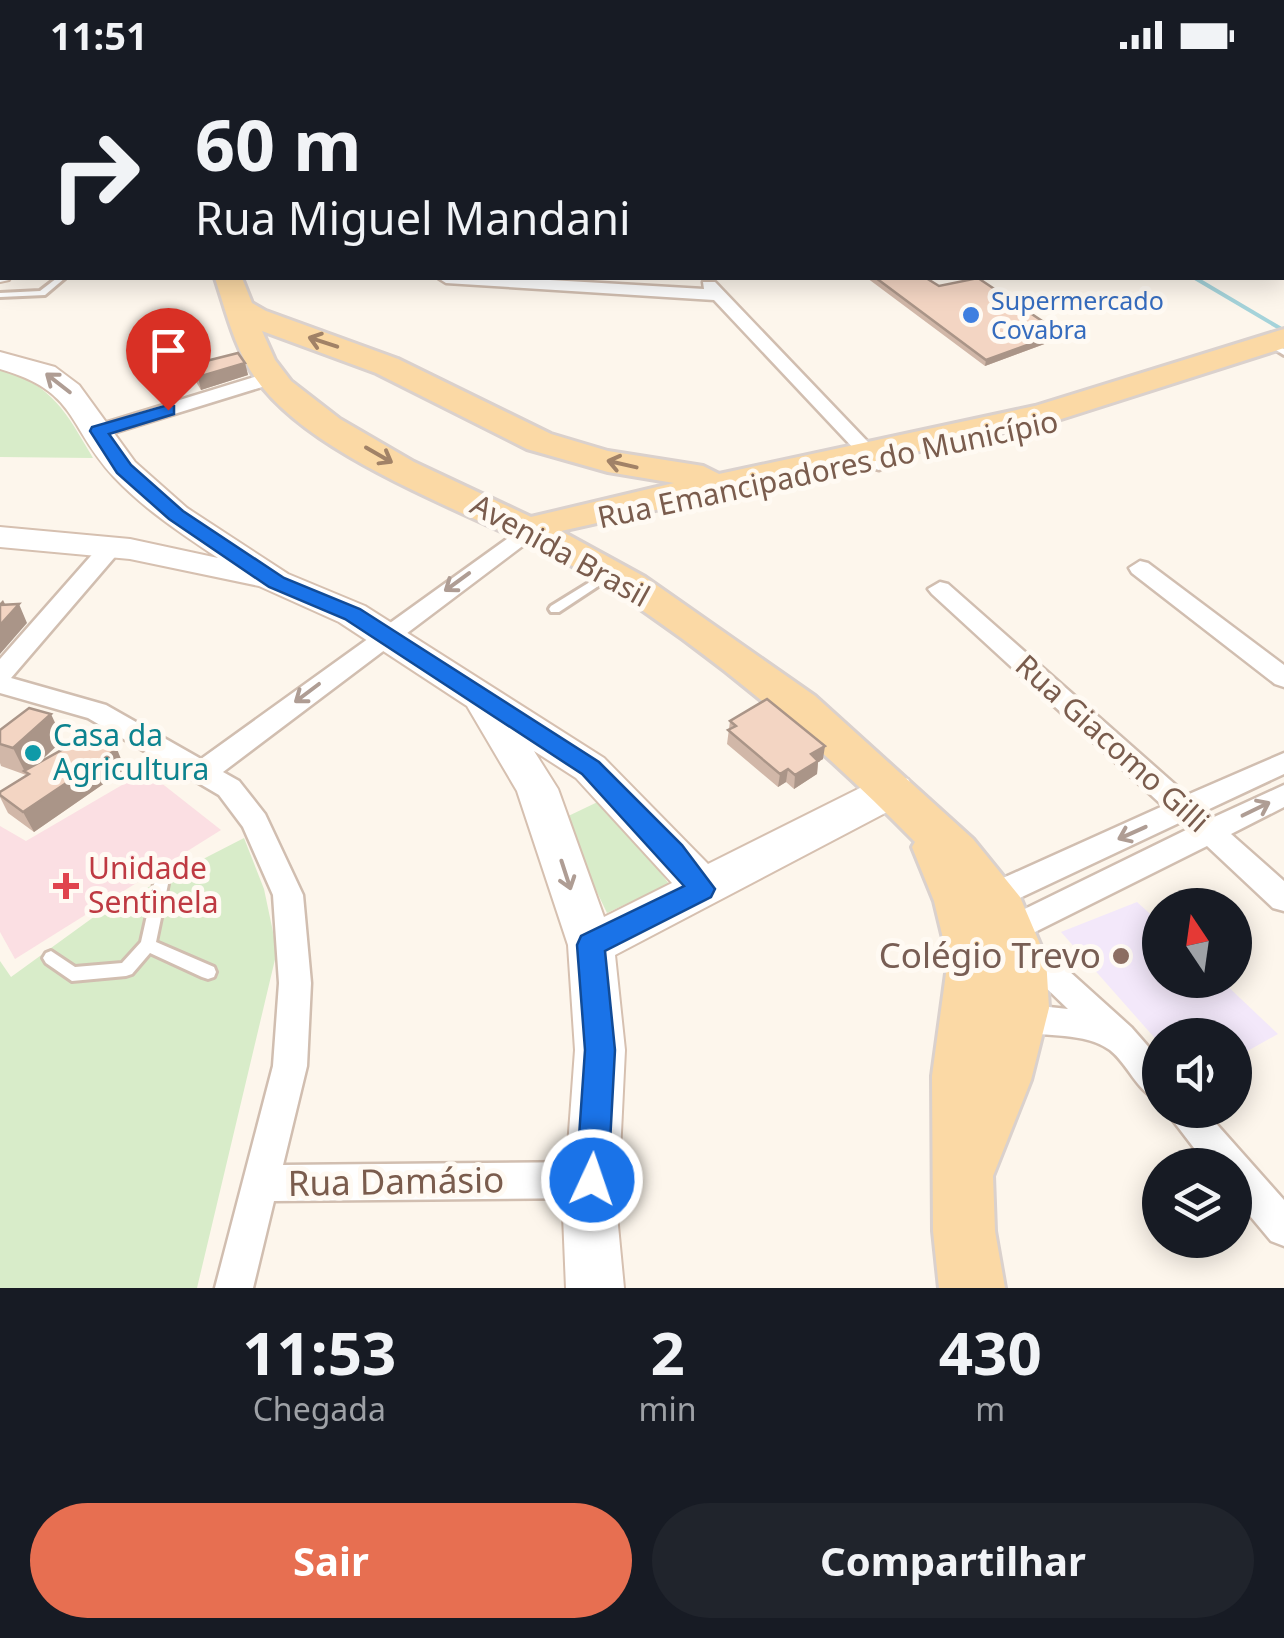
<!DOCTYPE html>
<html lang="pt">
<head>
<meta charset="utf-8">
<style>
	:root { --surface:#171b24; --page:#20242c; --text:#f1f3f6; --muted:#9ea1a6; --accent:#e76f51 }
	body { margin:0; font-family:"Noto Sans",sans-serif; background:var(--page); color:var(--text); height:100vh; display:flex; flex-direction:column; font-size:38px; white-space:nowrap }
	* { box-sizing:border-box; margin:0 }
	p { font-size:32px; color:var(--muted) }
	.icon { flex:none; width:55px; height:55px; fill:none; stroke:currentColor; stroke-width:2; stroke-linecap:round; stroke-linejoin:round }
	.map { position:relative; height:1218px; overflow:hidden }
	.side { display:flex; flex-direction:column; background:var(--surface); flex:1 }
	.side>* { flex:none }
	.top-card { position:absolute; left:0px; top:0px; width:1285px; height:210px; box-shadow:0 5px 25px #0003; background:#171b24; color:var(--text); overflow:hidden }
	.needle { width:65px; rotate:347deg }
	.tools { position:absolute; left:1142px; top:818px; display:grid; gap:20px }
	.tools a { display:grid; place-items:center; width:110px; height:110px; border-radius:50%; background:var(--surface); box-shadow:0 5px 25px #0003; font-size:50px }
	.pin { position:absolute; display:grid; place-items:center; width:85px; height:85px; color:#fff; margin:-102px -42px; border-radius:50% 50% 50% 0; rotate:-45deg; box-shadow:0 0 10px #0007 }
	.pin .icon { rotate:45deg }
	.me { position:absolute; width:110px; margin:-55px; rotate:3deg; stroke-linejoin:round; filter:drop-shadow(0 0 8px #0008) }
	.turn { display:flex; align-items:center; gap:35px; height:210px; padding:0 30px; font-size:45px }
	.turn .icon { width:130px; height:130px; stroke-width:2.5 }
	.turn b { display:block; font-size:70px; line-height:85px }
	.eta { display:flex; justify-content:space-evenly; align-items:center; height:170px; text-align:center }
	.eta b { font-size:60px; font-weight:700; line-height:70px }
	.button { display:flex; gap:20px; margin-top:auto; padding:20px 30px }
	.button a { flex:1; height:115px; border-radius:60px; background:var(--accent); color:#fff; font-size:40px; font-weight:700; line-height:115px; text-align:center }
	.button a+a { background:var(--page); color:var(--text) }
	.status { display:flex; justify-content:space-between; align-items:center; height:70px; padding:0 50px; background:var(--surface); direction:ltr }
	.status svg { height:28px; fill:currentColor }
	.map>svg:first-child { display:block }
	.education { fill:#f3e8fa }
	.medical { fill:#fbdfe3 }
	.green { fill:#d8ecc9 }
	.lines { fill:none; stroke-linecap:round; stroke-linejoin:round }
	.stream { stroke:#a5d3da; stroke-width:4 }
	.lane-casing { stroke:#d1beb0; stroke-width:6 }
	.street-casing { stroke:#d1beb0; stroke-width:5 }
	.secondary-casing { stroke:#d6c0b0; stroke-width:4 }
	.primary-casing { stroke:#dad1cd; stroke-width:6 }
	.path { stroke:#d9b8a5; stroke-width:2.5; stroke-dasharray:1 4; stroke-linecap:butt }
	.lane { fill:#fff; fill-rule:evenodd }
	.street { fill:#fff; fill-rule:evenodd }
	.secondary { fill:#fff; fill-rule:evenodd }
	.primary { fill:#fbd9a5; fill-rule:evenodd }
	.wall { fill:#d1b7a8 }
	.shaded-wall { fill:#aa9588 }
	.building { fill:#f3d5c3; stroke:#aa9588; stroke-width:2.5 }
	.oneway { stroke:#a18267 }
	.oneway2 { stroke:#af9d94 }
	.route { fill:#1a73e8; stroke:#114b97; stroke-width:2.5 }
	.shop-dot { fill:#3f7fe0; stroke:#fffaf3; stroke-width:4 }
	.culture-dot { fill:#0f9aa8; stroke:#fffaf3; stroke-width:4 }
	.health-dot { fill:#e0444e; stroke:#fffaf3; stroke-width:4 }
	.education-dot { fill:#8d6e63; stroke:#fffaf3; stroke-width:4 }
	.labels { text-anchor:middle; stroke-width:10; stroke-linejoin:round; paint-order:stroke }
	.far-shop-label { font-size:25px; fill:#366cbe; stroke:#fffaf3; text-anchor:start }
	.street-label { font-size:30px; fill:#7a5c4d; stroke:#fffaf3 }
	.culture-label { font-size:30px; fill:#0d838f; stroke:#fffaf3; text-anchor:start }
	.health-label { font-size:30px; fill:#be3a42; stroke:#fffaf3; text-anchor:start }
	.near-education-label { font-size:35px; fill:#785e54; stroke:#fffaf3; text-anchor:end }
	.near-street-label { font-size:35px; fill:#7a5c4d; stroke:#fffaf3 }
</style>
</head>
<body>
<div class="status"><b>11:51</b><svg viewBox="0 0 49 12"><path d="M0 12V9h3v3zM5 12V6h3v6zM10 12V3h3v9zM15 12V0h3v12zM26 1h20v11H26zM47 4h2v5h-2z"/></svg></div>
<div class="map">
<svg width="1284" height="1218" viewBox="0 0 1284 1218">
	<rect width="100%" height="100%" fill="#fdf6ec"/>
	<polygon class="education" points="1137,832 1160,853 1160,910 1221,910 1278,964 1235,988 1235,965 1160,965 1160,974 1061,862"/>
	<polygon class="medical" points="146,701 221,760 15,889 0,862 0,756 26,771"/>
	<g class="green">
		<path d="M0,298C53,316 66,342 93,388L0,387Z"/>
		<polygon points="606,728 669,814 607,843 562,749"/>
		<polygon points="244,768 264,819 277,881 197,1218 0,1218 0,891 11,907 102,841"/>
	</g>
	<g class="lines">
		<g class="stream">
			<polyline points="725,0 732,2"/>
			<polyline points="1195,208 1283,260"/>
		</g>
		<g class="lane-casing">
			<g id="lane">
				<polygon points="174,0 196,0 197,1 190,2"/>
				<polygon points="558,0 564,0 565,2 559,2"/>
				<polygon points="57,208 65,208 45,225 0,227 0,223 40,221"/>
				<polygon points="1280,277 1284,279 1284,285 1276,280"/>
				<polygon points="611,499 615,501 617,503 615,505 559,542 551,542 549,539 551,536"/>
				<polygon points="161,808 166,810 168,814 156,872 214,897 216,902 214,907 208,909 202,907 150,883 132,904 126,906 72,911 46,893 43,888 46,883 51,881 75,897 122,893 141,872 154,814 156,810"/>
			</g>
		</g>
		<g class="street-casing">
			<g id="street">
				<rect x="454" y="0" width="12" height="2"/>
				<polygon points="617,0 629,0 630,2 618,2"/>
				<rect x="1282" y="142" width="2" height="9"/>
				<polygon points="438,208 516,208 704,219 703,212 715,212 889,394 879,400 872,398 714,230 446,213"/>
				<polygon points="271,302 278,304 278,312 106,365 92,365 89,361 92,357"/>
				<polygon points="529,453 540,460 537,465 223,702 239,711 265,744 303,825 311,913 307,996 283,1095 592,1092 605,1098 610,1110 605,1122 592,1128 274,1131 253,1218 215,1218 273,996 279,913 273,825 243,757 219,725 88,648 0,623 0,589 104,471 120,471 123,476 120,481 11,608 106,635 201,689"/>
				<polygon points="1140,491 1148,493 1284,595 1284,617 1275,614 1132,503 1129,498"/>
				<path d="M940,512L948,514L1187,725L1284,683V704L1205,741L1212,748L1284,715V737L1231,764L1284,811V841L1273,838L1207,776L1029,865L1131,957L1160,990V1031C1136,1021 1129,995 1110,980C1083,960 1039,969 1009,958L1004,948L1009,938L1020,934L1068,939L1012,885L1009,872L1000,869L996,860L1000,851L1188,759L1181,752L1005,835L994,838L983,835L979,826L983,817L1163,736L932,524L928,519Z"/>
				<polygon points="1165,1040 1204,1040 1284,1130 1284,1176 1271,1171 1235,1128 1235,1095 1207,1095"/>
			</g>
		</g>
		<g class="secondary-casing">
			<g id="secondary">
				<polygon points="698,0 720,0 722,2 700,2"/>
				<polygon points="734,0 756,0 758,2 736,2"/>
				<polygon points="1106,0 1129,0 1131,2 1108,2"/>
				<rect x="1282" y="65" width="2" height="12"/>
				<rect x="0" y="93" width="2" height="13"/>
				<polygon points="2,144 2,158 0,159 0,145"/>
				<rect x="1282" y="185" width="2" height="15"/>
				<polygon points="0,195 2,208 10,208 9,210 0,212"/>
				<path d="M0,282L55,297L79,315L135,392L187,438L288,504L365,536L604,688L708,794L878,709L893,705L908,709L914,720L908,731L615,885L625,980L617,1145L624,1218H566L563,1145L575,980L568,875L517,721L467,636L339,552L259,516L130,489L0,477V457L130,469L218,488C182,464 144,439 114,407C66,355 79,322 0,299ZM534,681L576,708L672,813L604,847L558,719Z"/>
			</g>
		</g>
		<g class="primary-casing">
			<g id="primary">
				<polygon points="207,0 230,0 231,2 209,2"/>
				<path d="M215,208H242L252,233L266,241L398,289L551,364L608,381L703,396L719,404L1035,336L1284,259V278L1055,351L561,461L645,507L815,626L973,769L1020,827L1046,888L1049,938L1031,1010L993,1106L995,1161L1005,1218H939L933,1161L932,1006L948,889L934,831L912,777L915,772C818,673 714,585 598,511C503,451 316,398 254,306C234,276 226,241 215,208ZM262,261L376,303L527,379L608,402L674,413L531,447L414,392L340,349L291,311L275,290Z"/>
			</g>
		</g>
		<polyline class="path" points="1157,0 1168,2"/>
		<use href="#lane" class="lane"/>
		<use href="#street" class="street"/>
		<use href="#secondary" class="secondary"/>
		<use href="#primary" class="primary"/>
	</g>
	<g class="wall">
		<polygon points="867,208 926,208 939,216 1060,263 1058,269 985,296"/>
		<polygon points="245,293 248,305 201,320 193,307 190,295"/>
		<polygon points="730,651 823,689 818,692 817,704 794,719 786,712 778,717 727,674"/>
		<polygon points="0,660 63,670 36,694 125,699 34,762 8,743 0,727 0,722 26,705 1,696 0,693"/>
	</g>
	<g class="shaded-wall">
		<polygon points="1060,263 1058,269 985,296 986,290"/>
		<polygon points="245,293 248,305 201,320 198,307"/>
		<polygon points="3,530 10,544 19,534 27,553 0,584 0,533"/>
		<polygon points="51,644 63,670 28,703 25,702 13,678"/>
		<polygon points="825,676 823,689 818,692 817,704 794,719 795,705 811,684"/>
		<polygon points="117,679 125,699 34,762 23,742"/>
		<polygon points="788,699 786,712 778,717 780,704"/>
	</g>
	<g class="building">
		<polygon points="876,208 926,208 939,216 978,208 1060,263 986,290"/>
		<polygon points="238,283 245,293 198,307 190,295"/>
		<polygon points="19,534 0,555 0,535"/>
		<polygon points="767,629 825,676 811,684 818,691 795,705 788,699 780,704 728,660 736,656 730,651"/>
		<polygon points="29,638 51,644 13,678 0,674 0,660"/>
		<polygon points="92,663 117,679 23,742 0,725 0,722 29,704 24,701"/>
	</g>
	<defs><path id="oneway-shaft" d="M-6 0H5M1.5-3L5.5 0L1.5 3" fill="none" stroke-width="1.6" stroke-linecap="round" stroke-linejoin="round" transform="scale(2.5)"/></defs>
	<g class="oneway">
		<use href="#oneway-shaft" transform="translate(323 272) rotate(-162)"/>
		<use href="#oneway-shaft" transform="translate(379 385) rotate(30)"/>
		<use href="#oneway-shaft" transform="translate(622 394) rotate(-167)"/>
	</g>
	<g class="oneway2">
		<use href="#oneway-shaft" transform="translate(58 313) rotate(-142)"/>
		<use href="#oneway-shaft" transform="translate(457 512) rotate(144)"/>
		<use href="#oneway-shaft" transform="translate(307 623) rotate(143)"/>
		<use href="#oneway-shaft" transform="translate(1256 739) rotate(-26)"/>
		<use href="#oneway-shaft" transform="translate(1132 763) rotate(156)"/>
		<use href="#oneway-shaft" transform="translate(566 805) rotate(72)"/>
	</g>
	<polygon class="route" points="168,335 174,336 174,344 109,364 131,395 183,441 284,508 360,539 599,692 682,775 715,819 711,827 605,881 615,980 608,1110 604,1121 592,1126 580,1121 576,1110 585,980 577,875 581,866 684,816 582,704 345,549 269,517 169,449 117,403 90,361 92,357"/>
	<circle class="shop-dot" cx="971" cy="245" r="10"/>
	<circle class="culture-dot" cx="33" cy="683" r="10"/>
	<path class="health-dot" d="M61 801h10v10h10v10h-10v10h-10v-10h-10v-10h10z"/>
	<circle class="education-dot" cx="1121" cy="886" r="10"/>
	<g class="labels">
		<g class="far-shop-label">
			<text x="991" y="240">Supermercado<tspan x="991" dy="29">Covabra</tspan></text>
		</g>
		<g class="street-label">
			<text transform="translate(828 400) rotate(-12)" y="10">Rua Emancipadores do Município</text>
			<text transform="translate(560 481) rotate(29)" y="10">Avenida Brasil</text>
			<text transform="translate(1112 674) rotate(42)" y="10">Rua Giacomo Gilli</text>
		</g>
		<g class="culture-label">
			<text x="53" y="676">Casa da<tspan x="53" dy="34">Agricultura</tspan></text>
		</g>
		<g class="health-label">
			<text x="88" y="809">Unidade<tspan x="88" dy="34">Sentinela</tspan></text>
		</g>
		<g class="near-education-label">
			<text x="1101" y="898">Colégio Trevo</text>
		</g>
		<g class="near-street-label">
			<text transform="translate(396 1112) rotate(-1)" y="12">Rua Damásio</text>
		</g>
	</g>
</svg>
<div class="tools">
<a><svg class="needle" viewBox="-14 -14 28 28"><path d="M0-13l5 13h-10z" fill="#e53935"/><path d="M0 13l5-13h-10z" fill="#9ea1a6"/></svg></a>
<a><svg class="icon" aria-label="sound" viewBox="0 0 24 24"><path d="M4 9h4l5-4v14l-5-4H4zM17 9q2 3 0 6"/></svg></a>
<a><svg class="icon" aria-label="layers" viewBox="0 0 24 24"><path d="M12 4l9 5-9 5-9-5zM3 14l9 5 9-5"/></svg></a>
</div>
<div class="pin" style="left:168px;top:340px;background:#d93025"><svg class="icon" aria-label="arrive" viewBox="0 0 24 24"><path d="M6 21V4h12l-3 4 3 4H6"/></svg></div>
<svg class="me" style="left:592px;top:1110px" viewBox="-20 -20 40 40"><circle r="17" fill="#1a73e8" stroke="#fff" stroke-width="3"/><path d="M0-11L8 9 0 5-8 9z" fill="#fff"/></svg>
<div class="top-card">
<div class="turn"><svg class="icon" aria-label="right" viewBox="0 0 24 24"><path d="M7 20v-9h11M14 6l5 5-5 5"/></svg><div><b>60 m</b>Rua Miguel Mandani</div></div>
</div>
</div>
<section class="side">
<div class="eta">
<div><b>11:53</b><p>Chegada</p></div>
<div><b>2</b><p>min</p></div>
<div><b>430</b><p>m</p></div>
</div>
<div class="button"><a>Sair</a><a>Compartilhar</a></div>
</section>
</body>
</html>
